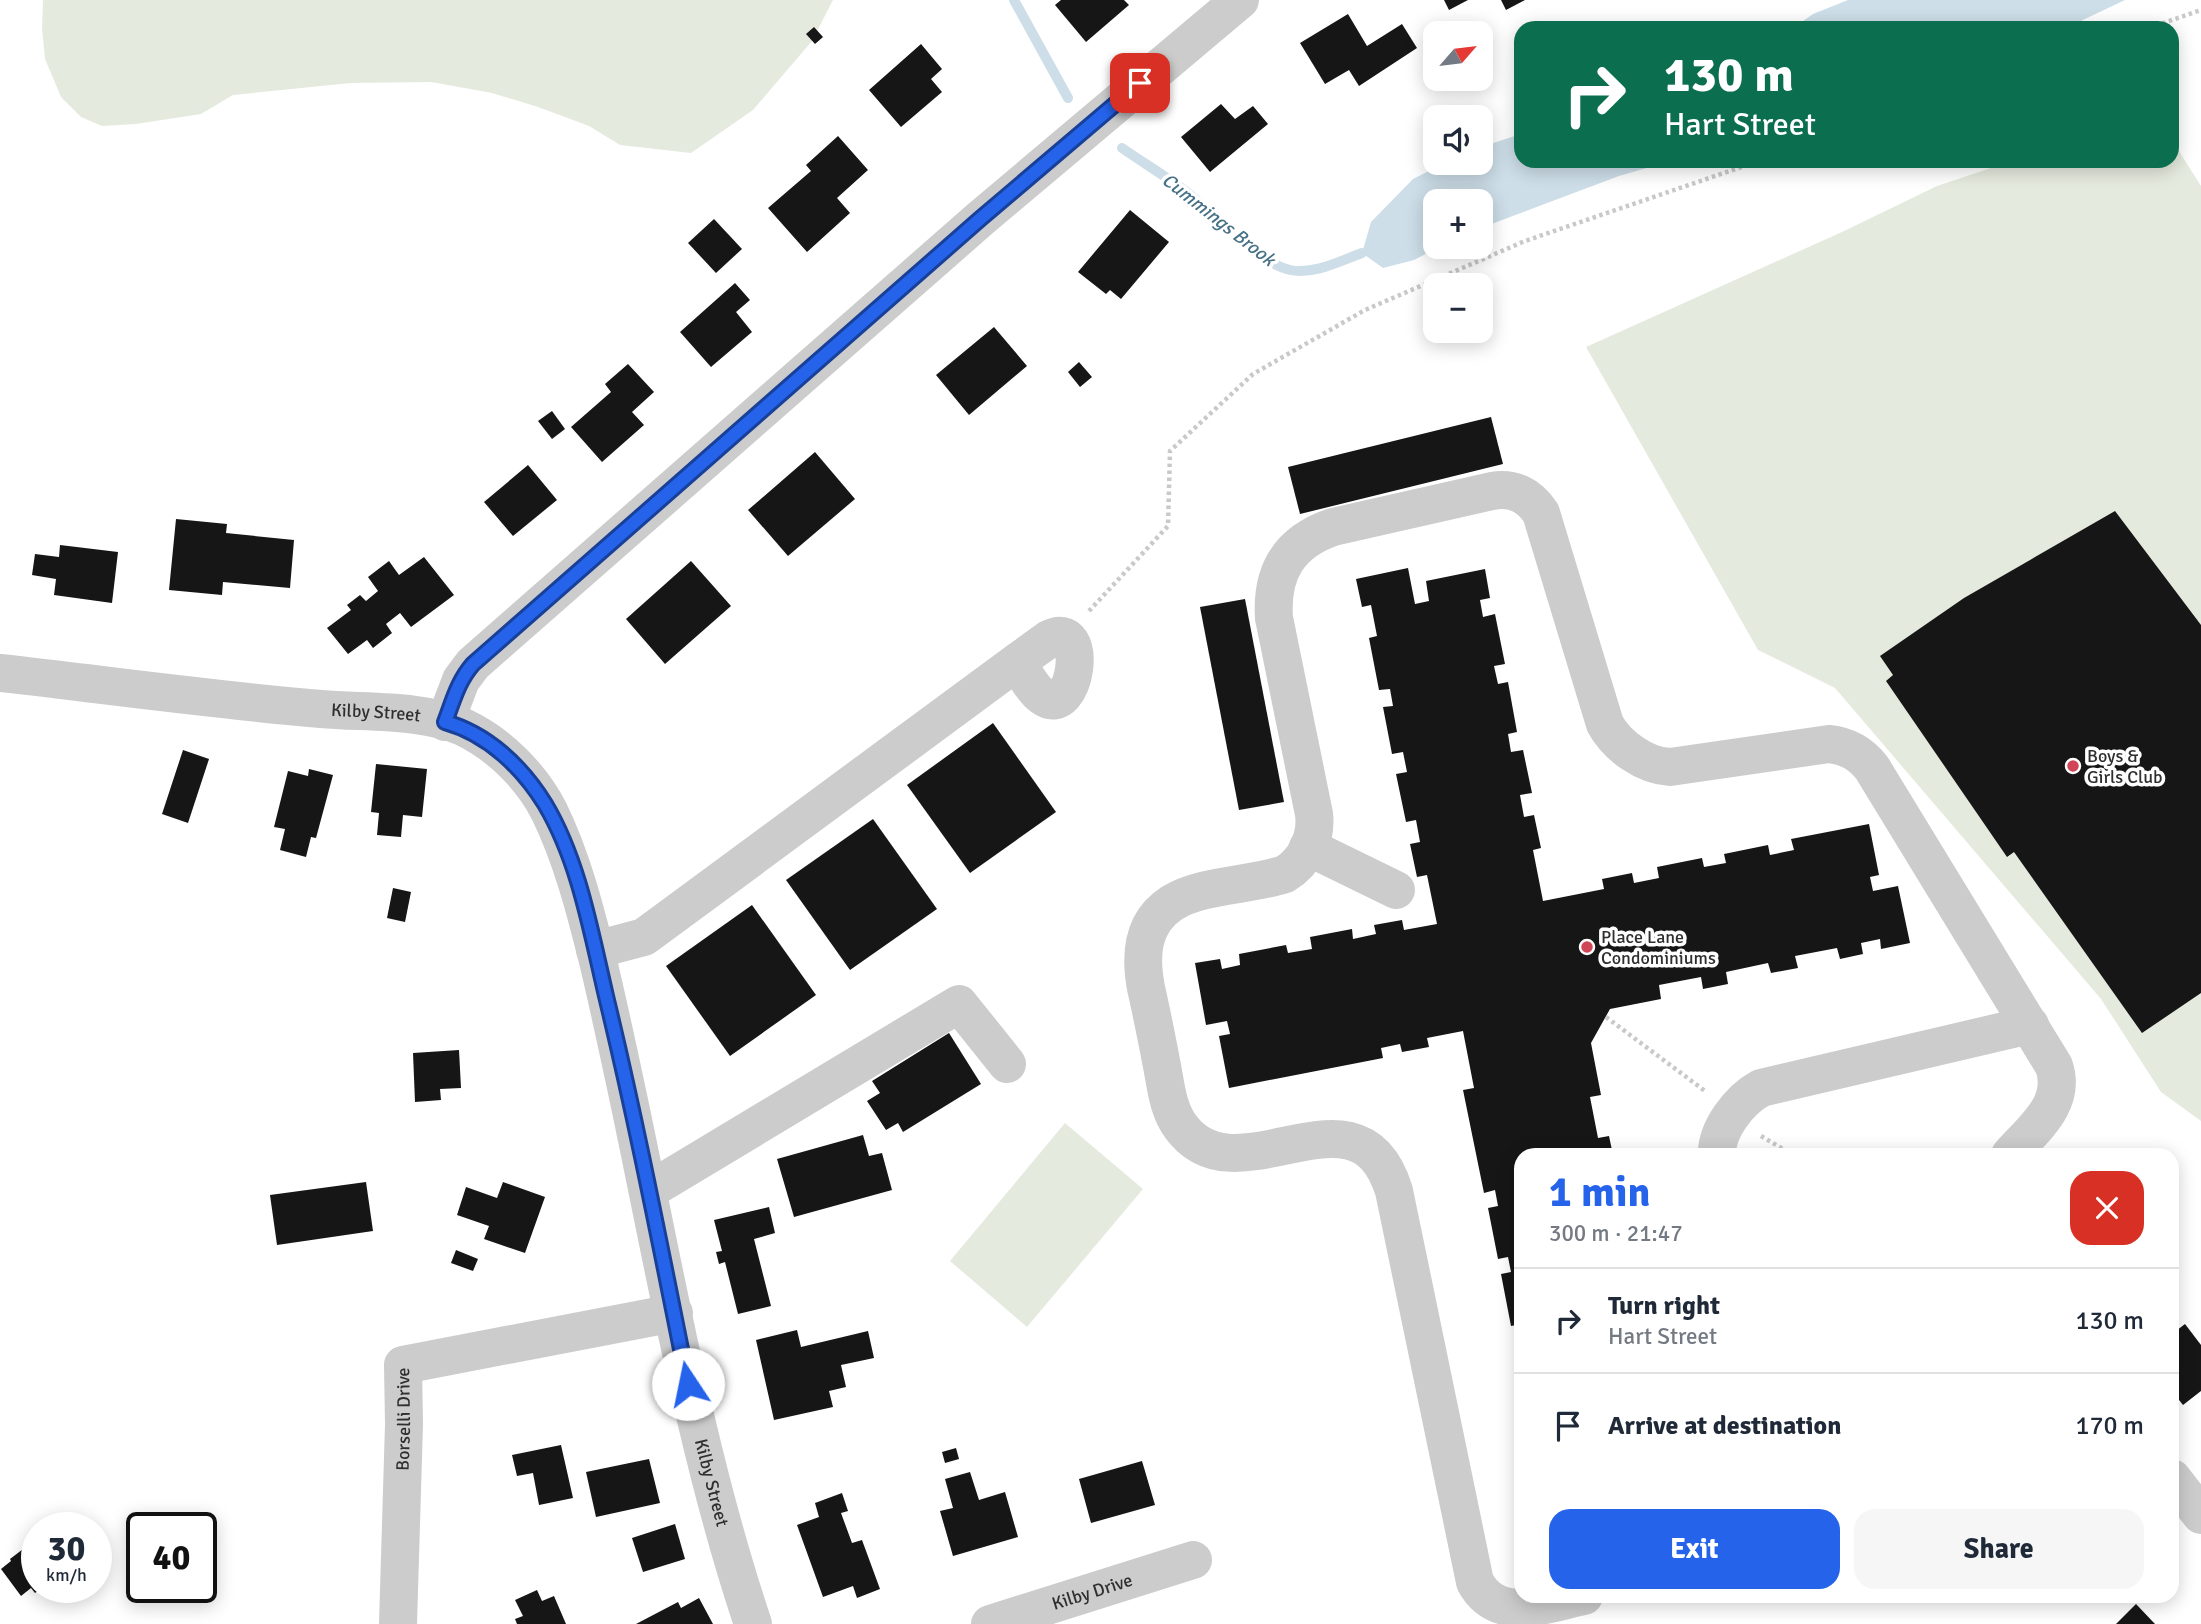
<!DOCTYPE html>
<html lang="en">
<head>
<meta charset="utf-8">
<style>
	:root { --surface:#fff; --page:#f6f6f7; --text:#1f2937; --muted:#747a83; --line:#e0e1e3; --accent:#2563eb }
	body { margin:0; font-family:Signika,sans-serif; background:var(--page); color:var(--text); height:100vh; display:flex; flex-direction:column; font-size:26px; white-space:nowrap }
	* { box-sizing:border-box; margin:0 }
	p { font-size:23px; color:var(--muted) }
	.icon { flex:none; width:38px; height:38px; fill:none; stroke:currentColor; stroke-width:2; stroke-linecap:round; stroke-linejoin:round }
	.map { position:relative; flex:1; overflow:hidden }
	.sheet { position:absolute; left:1514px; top:1148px; width:665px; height:455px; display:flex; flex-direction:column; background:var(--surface); border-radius:21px; box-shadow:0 4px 18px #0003 }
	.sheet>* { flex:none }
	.hud { position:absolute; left:1514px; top:21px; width:665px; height:147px; border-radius:21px; box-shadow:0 4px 18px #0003; background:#0b6e4f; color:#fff; overflow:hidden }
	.needle { width:46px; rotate:62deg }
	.tools { position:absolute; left:1423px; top:21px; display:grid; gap:14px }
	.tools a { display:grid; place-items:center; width:70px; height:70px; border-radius:14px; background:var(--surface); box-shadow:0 4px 18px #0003; font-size:35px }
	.speed { position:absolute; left:21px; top:1512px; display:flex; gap:14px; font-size:35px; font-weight:700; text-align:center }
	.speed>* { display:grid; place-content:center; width:91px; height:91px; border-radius:50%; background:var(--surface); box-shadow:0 4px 18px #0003; line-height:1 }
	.speed small { font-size:18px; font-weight:400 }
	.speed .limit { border:4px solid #111; border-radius:10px; background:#fff; color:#111 }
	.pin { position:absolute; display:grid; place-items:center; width:60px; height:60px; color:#fff; margin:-30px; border-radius:14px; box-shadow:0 4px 10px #0006 }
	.me { position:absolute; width:77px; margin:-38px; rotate:349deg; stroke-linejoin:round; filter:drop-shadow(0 0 5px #0008) }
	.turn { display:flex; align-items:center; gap:24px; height:147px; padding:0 35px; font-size:32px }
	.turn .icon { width:91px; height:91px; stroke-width:2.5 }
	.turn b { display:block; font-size:49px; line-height:60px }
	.round { display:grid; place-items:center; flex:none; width:74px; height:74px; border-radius:21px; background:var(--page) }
	.overview { display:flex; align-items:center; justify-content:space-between; height:119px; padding:0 35px }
	h1 { font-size:42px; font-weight:700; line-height:52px; color:var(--accent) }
	.cta { display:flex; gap:14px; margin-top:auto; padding:14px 35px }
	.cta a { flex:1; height:80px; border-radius:21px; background:var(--accent); color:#fff; font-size:28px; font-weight:700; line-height:80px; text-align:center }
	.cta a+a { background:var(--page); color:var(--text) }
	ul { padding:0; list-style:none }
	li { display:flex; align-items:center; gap:21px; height:105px; padding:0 35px; border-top:2px solid var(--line) }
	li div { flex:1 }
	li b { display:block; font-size:26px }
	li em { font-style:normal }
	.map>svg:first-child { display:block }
	.green { fill:#e5eade }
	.water { fill:#cddee8 }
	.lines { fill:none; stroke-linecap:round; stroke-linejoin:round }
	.stream { stroke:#cddee8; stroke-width:10 }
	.building { fill:#161616 }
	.path { stroke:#c9c9c9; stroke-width:4.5; stroke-dasharray:3.5 3.5; stroke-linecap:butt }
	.minor { stroke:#ccc; stroke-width:38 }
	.route-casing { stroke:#184099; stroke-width:18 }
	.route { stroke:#2563eb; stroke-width:12 }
	.poi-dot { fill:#d04656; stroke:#fff; stroke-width:2.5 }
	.labels { text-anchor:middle; stroke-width:7; stroke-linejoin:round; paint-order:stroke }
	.street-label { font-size:18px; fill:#2f2f2f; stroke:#fff }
	.poi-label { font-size:18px; fill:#2f2f2f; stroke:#fff; text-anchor:start }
	.water-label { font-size:19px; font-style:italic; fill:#467187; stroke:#fff }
</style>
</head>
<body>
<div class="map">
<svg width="2201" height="1624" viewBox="0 0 2201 1624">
	<rect width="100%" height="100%" fill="#fff"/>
	<g class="green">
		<polygon points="43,0 833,0 812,41 753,110 691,153 620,145 589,126 538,107 492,93 431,82 351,83 233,95 201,114 136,124 102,126 81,117 61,97 45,59 42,28"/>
		<polygon points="2172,140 2201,186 2201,1121 2161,1092 2101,999 1835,688 1758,650 1586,347 1842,232 1937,186 2012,161 2172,161"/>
		<polygon points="1065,1123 1143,1189 1027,1327 950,1261"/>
	</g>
	<g class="water">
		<polygon points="1848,0 2125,0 2066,28 1793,28 1813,14"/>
		<polygon points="1521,134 1521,161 1671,161 1619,176 1481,228 1480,201 1435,201 1435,247 1439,247 1414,260 1383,268 1362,253 1371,222 1413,179 1445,163 1480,163 1481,147"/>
	</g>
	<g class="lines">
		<g class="stream">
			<polyline points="1014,0 1068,98"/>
			<path d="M1122,148C1142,162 1164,175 1184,190C1214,212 1255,262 1290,270C1314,275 1340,261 1362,253"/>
		</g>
	</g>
	<g class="building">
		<polygon points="1061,0 1124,0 1129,5 1086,42 1055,5"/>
		<polygon points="1444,0 1468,0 1449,10"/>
		<polygon points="1501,0 1525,0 1506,10"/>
		<polygon points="1348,14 1367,46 1402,24 1417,48 1359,86 1349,70 1325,84 1300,43"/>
		<polygon points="814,27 823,37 815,44 806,34"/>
		<polygon points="921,44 942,69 931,79 942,92 901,127 869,90"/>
		<polygon points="1221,104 1235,119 1253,106 1268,124 1210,172 1181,137"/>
		<polygon points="838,136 868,170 837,198 850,213 807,252 768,208 811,171 806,165"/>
		<polygon points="1130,210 1169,242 1121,299 1110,290 1106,294 1078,272"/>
		<polygon points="714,219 742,249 716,273 688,243"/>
		<polygon points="735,283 750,300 736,312 752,332 711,367 680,332"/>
		<polygon points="994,327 1027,366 969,415 936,375"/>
		<polygon points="1079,362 1092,377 1080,387 1068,372"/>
		<polygon points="628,364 654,392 632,412 644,425 602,462 571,427 611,392 605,384"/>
		<polygon points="552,411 565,429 552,439 538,421"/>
		<polygon points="1491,417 1503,464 1300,514 1288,467"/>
		<polygon points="815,452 855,499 788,556 748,510"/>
		<polygon points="528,465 557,500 513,536 484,502"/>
		<polygon points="2115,511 2201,625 2201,993 2142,1033 2014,852 2007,857 1886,681 1893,675 1880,656 1964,598"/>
		<polygon points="176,519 227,524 226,533 294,540 290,588 223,582 222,595 169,590"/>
		<polygon points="60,545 118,552 112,603 54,595 56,579 32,575 35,554 59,557"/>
		<polygon points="424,557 454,595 411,627 400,613 386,624 392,633 373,648 367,640 348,654 327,628 351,610 347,605 360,595 366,601 378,591 368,577 389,561 399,575"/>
		<polygon points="691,561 731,606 665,664 626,619"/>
		<polygon points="1408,568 1415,604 1429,601 1426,581 1485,569 1490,598 1480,600 1483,617 1495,614 1505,664 1494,666 1498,684 1508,682 1517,732 1508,734 1511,752 1523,750 1532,793 1520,795 1524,817 1534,815 1541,848 1533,850 1543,901 1604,889 1602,879 1632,873 1634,883 1659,878 1657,867 1702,858 1704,867 1726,863 1724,854 1768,845 1770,855 1794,850 1791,839 1869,824 1879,875 1870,877 1873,891 1898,886 1910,943 1881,949 1880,939 1861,943 1863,954 1840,959 1837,948 1795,956 1798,968 1771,973 1768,963 1726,972 1728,984 1703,989 1701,977 1659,985 1661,999 1610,1009 1591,1043 1601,1095 1590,1097 1598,1138 1609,1136 1613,1155 1521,1155 1521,1324 1511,1326 1501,1274 1511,1272 1508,1257 1498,1259 1488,1208 1498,1206 1495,1190 1484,1193 1463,1090 1474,1088 1463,1031 1427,1038 1429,1047 1402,1052 1400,1044 1381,1048 1383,1058 1229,1088 1219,1036 1230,1034 1227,1021 1206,1025 1195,963 1220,959 1222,969 1240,965 1239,954 1286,945 1288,953 1312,949 1310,937 1352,929 1353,939 1376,934 1374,925 1402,920 1404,930 1437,924 1427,875 1417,877 1410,844 1420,842 1416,820 1406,822 1396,774 1407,772 1403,752 1392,754 1383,707 1393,706 1390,689 1379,690 1369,638 1377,636 1371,605 1362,607 1356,579"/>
		<polygon points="1245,599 1284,802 1239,810 1200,607"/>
		<polygon points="993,723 1056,812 970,873 907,785"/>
		<polygon points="183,750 209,759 188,823 162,814"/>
		<polygon points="376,764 427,769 422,817 403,815 401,837 377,835 379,813 371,812"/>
		<polygon points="309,769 333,775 316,838 311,837 306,857 280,850 285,829 274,827 288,771 308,776"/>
		<polygon points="873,819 937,909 850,970 786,880"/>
		<polygon points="393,888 411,892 405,922 387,918"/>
		<polygon points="752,905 816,995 730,1056 666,966"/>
		<polygon points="949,1033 981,1084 903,1132 898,1123 886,1130 867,1101 880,1093 872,1081"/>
		<polygon points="459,1050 461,1088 440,1089 441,1100 415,1102 413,1053"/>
		<polygon points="863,1135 869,1156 882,1153 892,1190 794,1217 777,1159"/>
		<polygon points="366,1182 373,1231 277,1245 270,1195"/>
		<polygon points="503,1182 545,1197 525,1253 484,1239 489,1226 457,1215 466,1187 497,1198"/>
		<polygon points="769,1207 775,1233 754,1239 771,1306 738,1314 725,1262 719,1264 716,1252 722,1251 714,1220"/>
		<polygon points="456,1250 478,1259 473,1271 451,1263"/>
		<polygon points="2185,1324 2201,1345 2201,1391 2183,1405 2172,1391 2172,1334"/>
		<polygon points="797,1330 801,1347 868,1331 874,1358 841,1365 846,1387 829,1391 833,1407 774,1420 756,1340"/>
		<polygon points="561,1445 573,1498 539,1505 533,1473 517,1476 512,1455"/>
		<polygon points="956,1448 959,1459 945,1463 942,1452"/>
		<polygon points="649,1459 660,1503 596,1517 586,1472"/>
		<polygon points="1142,1461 1155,1505 1091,1523 1079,1479"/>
		<polygon points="970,1472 979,1500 1005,1492 1018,1537 953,1556 940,1511 953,1508 945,1479"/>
		<polygon points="842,1493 848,1511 841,1513 852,1543 862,1540 880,1589 857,1598 853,1586 823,1597 797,1525 819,1517 815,1503"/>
		<polygon points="675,1524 685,1559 643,1572 632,1538"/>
		<polygon points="37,1531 37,1587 43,1587 35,1593 31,1588 21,1596 1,1569 11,1561 10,1559 31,1543 28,1538"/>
		<polygon points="537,1590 542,1601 554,1596 566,1624 517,1624 515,1619 523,1616 515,1600"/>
		<polygon points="699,1598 713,1624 636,1624 678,1602 681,1608"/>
		<polygon points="2136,1604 2155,1624 2116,1624"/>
	</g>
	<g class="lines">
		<g class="path">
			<polyline points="2149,28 2201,10"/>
			<polyline points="1089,611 1168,526 1170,451 1253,374 1365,310 1525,241 1759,161"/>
			<polyline points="1606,1017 1705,1091"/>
			<polyline points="1761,1136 1793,1155"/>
		</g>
		<g class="minor">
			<path id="s1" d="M0,673C107,685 214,700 321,709C366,713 421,709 463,727C499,744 531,776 549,811C572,858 585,909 598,961C609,1007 619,1054 629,1101C666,1276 696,1454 753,1624"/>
			<polyline points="445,722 461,680 473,664 980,219 1240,0"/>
			<polyline points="1308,847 1396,890"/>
			<path d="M595,950L644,937L1017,662L1049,639C1091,616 1076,721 1043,697C1033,690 1024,673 1017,662"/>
			<path d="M1717,1155C1716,1130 1739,1100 1761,1088L2030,1025"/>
			<polyline points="648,1191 959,1004 1007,1064"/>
			<polyline points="2172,1478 2201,1515"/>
			<path d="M1584,1596C1546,1604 1498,1624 1475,1582L1394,1191C1358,1073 1237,1204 1181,1127C1168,1110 1166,1087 1162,1066C1157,1040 1152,1014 1146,988C1140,956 1141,923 1172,903C1203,884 1250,886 1285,874C1305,862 1317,838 1314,814L1274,618C1271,572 1289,542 1333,527L1492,491C1513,487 1529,495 1541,513L1605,724C1617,746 1645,766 1670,767L1829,744C1848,746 1861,754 1872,768L2054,1066C2067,1104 2033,1129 2010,1155"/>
			<path id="s2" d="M398,1624L404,1424L403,1365L674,1313"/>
			<path id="s3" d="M990,1624L1193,1560"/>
		</g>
	</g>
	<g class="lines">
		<g class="route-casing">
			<path id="route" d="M688,1384C662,1255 637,1124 606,996C591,932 579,861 545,804C522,767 488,734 445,722C453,701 458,681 473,664L980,219L1140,83"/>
		</g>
		<use href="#route" class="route"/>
	</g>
	<g class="poi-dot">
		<circle cx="2073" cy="766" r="7"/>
		<circle cx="1587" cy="947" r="7"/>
	</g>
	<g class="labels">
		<g class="street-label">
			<text dy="6" stroke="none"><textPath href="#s1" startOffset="378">Kilby Street</textPath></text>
			<text dy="6" stroke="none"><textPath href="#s2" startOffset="205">Borselli Drive</textPath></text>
			<text dy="6" stroke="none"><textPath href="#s1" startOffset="1281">Kilby Street</textPath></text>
			<text dy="6" stroke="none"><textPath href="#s3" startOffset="107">Kilby Drive</textPath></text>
		</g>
		<g class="poi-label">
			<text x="2087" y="762">Boys &amp;<tspan x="2087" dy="21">Girls Club</tspan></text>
			<text x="1601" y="943">Place Lane<tspan x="1601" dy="21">Condominiums</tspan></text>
		</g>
		<g class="water-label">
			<text transform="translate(1219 219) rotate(38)" y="7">Cummings Brook</text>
		</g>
	</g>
</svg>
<div class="tools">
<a><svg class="needle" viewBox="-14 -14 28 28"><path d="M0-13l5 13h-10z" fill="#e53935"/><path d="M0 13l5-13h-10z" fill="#747a83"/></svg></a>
<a><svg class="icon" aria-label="sound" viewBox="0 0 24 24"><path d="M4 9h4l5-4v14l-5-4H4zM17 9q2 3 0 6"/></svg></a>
<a>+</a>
<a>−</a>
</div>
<div class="speed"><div>30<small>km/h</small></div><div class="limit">40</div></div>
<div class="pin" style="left:1140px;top:83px;background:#d93025"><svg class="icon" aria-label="arrive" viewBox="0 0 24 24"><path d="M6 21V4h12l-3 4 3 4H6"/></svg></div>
<svg class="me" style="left:688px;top:1384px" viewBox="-20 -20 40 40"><circle r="19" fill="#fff"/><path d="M0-13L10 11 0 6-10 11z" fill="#2563eb"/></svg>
<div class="hud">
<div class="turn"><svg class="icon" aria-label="right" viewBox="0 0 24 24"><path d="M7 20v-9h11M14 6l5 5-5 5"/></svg><div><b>130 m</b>Hart Street</div></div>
</div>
<section class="sheet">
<div class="overview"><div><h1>1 min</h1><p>300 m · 21:47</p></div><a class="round" style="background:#d93025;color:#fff"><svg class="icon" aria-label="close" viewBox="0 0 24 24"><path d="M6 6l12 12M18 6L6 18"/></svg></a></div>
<ul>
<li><svg class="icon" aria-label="right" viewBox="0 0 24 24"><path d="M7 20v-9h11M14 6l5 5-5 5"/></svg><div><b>Turn right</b><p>Hart Street</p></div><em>130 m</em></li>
<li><svg class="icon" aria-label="arrive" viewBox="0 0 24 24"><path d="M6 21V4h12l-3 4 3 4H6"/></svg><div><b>Arrive at destination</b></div><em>170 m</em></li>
</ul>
<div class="cta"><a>Exit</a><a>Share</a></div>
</section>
</div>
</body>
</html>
